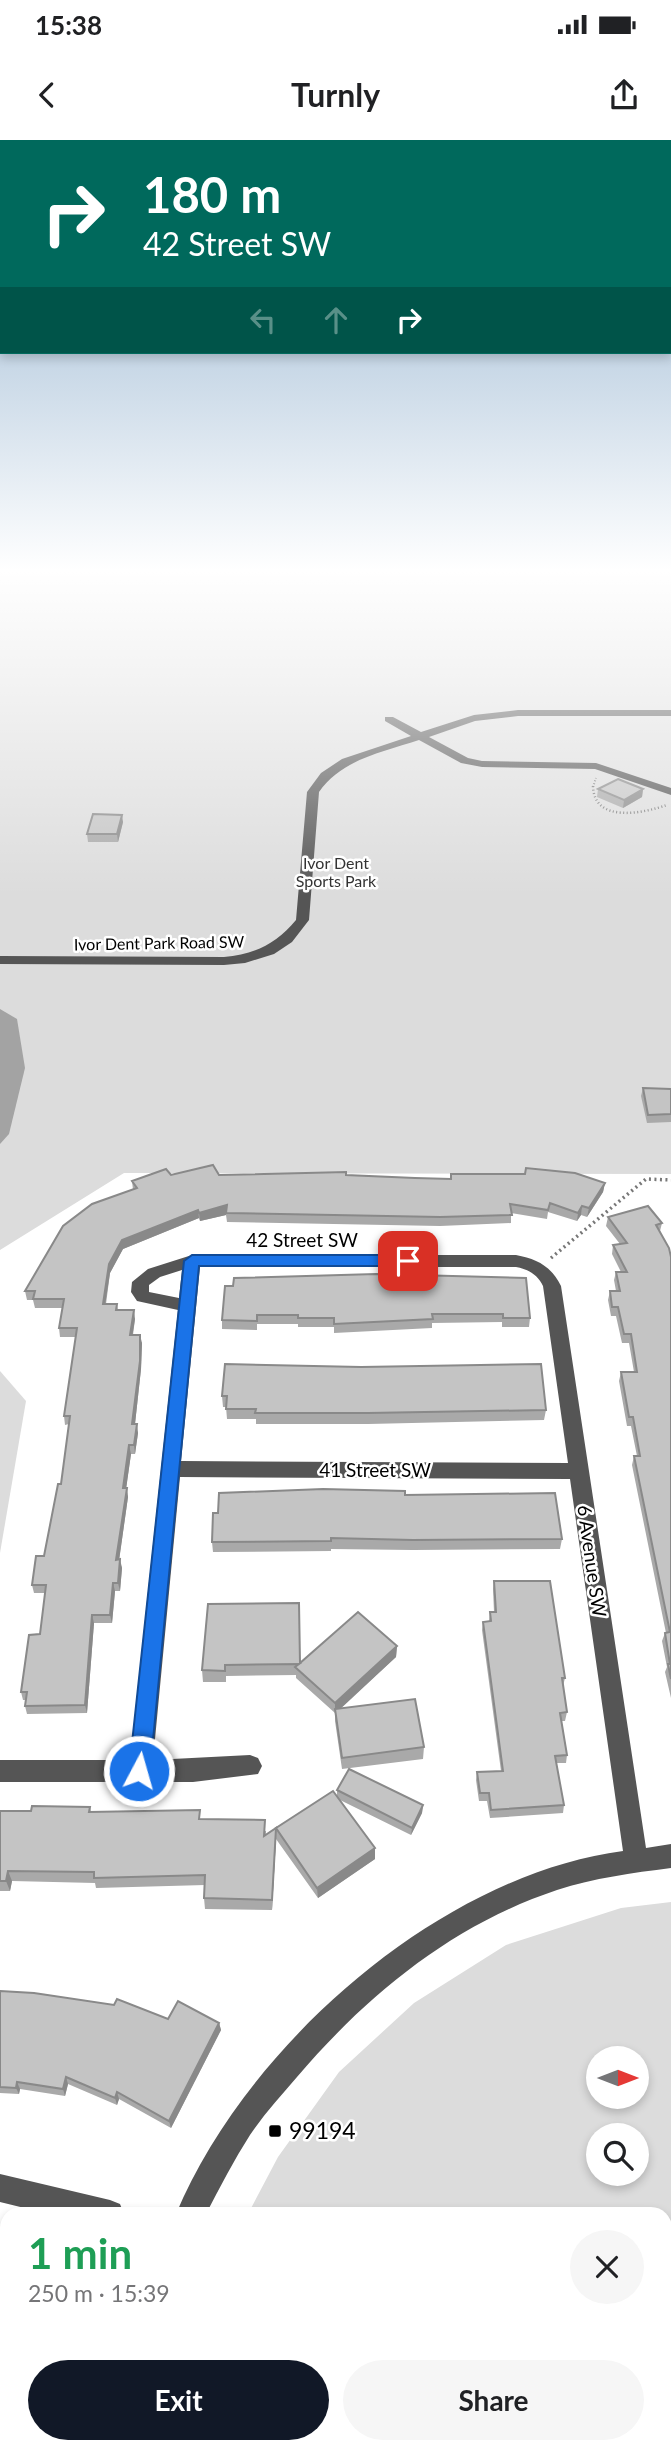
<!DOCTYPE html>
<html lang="en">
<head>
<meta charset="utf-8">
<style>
	:root { --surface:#fff; --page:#f6f6f6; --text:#202124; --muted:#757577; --accent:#111827 }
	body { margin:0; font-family:Lato,sans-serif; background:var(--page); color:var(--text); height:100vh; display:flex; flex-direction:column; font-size:26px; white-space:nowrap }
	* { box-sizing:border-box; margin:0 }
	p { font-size:23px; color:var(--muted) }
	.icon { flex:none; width:38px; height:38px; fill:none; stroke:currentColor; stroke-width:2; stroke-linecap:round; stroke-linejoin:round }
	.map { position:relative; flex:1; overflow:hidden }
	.side { position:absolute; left:0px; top:2067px; width:672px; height:247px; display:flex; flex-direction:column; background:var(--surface); border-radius:21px 21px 0 0; box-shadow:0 4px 10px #0003 }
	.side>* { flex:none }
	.guide { position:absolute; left:0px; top:0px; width:672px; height:214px; box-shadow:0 4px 10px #0003; background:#00695c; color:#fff; overflow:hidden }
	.needle { width:46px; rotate:90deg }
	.tools { position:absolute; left:586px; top:1906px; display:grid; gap:14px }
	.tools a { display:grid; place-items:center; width:63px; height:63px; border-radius:50%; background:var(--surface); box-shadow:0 4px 10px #0003; font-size:35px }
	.pin { position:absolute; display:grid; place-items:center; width:60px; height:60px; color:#fff; margin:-30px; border-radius:14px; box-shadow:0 4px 10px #0006 }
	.me { position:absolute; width:77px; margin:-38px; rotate:6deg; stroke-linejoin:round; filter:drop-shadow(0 0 5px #0008) }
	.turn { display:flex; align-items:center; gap:24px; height:147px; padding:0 28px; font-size:32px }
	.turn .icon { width:91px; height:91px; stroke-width:2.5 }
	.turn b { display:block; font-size:49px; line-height:60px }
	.lanes { display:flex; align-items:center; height:66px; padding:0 28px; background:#0003; justify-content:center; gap:35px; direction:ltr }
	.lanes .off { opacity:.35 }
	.round { display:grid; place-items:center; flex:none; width:74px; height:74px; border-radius:37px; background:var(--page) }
	.headline { display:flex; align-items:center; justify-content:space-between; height:119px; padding:0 28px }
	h1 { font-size:42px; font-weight:700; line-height:52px; color:#1e9e55 }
	.action { display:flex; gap:14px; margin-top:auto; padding:14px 28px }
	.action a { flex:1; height:80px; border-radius:42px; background:var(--accent); color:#fff; font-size:28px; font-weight:700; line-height:80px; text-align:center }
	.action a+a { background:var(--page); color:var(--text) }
	.status { display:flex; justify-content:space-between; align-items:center; height:49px; padding:0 35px; background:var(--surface); direction:ltr }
	.status svg { height:19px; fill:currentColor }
	header { display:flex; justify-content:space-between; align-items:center; height:91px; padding:0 28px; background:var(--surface); font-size:32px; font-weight:700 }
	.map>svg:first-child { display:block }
	.green { fill:#dcdcdc; fill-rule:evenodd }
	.water { fill:#a3a3a3 }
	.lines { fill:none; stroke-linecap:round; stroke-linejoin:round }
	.path-far2 { stroke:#777; stroke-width:2; stroke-dasharray:1 2; stroke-linecap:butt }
	.path-far1 { stroke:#777; stroke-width:2.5; stroke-dasharray:1 2.5; stroke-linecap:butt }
	.path { stroke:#777; stroke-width:3.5; stroke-dasharray:2 3.5; stroke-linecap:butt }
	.minor { fill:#555; fill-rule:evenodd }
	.wall { fill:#a9a9a9 }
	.shaded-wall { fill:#898989 }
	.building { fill:#c4c4c4; stroke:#898989; stroke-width:2 }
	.route { fill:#1a73e8; stroke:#114b97; stroke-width:2 }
	.poi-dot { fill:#000; stroke:#fff; stroke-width:2.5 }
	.labels { text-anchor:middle; stroke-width:5; stroke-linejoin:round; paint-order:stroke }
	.far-park-label { font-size:16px; fill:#333; stroke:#fff }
	.far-street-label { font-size:16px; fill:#000; stroke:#fff }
	.street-label { font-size:19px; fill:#000; stroke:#fff }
	.near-poi-label { font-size:23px; fill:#000; stroke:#fff; text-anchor:start }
</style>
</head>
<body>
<div class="status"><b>15:38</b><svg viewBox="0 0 49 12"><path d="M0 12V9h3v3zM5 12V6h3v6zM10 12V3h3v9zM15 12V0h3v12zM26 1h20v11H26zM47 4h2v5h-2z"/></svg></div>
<header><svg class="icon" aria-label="back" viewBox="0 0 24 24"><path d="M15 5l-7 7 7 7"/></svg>Turnly<svg class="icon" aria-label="share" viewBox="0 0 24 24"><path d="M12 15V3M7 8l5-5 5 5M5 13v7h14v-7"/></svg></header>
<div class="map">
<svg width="671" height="2312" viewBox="0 0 671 2312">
	<rect width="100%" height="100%" fill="#fff"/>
	<g class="green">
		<polygon points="0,432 671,432 671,1034 124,1033 0,1110"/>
		<polygon points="0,1231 26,1261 0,1413"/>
		<path d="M671,1762V2312H161L162,2306H665V2074H248L278,2017L339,1932L414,1863L506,1805L621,1768ZM598,1918H637V1956H598ZM598,1995H637V2034H598Z"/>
	</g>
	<polygon class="water" points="0,869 17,879 25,928 9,994 0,1004"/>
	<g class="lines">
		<polyline class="path-far2" points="593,647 596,638"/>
		<path class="path-far1" d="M593,646C594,684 644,673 667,665"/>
		<polyline class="path" points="551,1118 646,1039 671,1040"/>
		<g class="minor">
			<path d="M518,570H671V576H518L475,581L429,597L468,618L482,621L596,623L671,648V655L595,629L482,627L461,623L419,600C383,612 342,619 319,652L309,780L292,802L274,814L245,823L224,825L0,824V816L224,817C255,814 276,804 296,780L307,652L321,633L342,619L411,596L385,581V577H393L421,592L474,575Z"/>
			<path d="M192,1115H516C537,1119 551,1126 561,1146L646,1708L671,1704V1728C632,1733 594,1738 557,1750C452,1785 367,1855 297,1937C281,1956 264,1974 250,1995C234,2020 220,2047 206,2074H176C246,1906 440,1735 623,1711L570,1339L180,1337L153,1620L250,1615L258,1618L262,1626L258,1634L193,1642H0V1620H130L178,1170L137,1161L131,1152L132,1142L148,1129ZM200,1127H516C528,1129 538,1135 543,1146L568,1323L181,1321ZM182,1130L179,1158L149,1152V1145L160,1137Z"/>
			<polygon points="0,2034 110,2060 120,2064 124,2074 49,2074 0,2062"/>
			<polygon points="91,2306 122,2306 122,2312 90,2312"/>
		</g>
	</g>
	<g class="wall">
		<polygon points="598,649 643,649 642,657 623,668 597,657"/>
		<polygon points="123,682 118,702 88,702 87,694"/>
		<polygon points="643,948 671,949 671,982 647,983 641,956"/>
		<polygon points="451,1034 605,1043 603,1052 587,1077 581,1075 577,1081 548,1072 547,1079 511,1073 511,1083 440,1086 227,1082 226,1075 200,1081 199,1078 123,1109 110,1133 106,1164 117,1164 118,1170 135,1179 133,1195 142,1203 141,1229 135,1284 138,1293 135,1314 131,1314 126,1348 128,1357 119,1420 122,1428 120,1451 115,1451 112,1483 94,1483 87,1573 27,1574 25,1566 26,1560 23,1560 21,1552 40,1494 45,1453 34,1453 32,1445 44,1416 61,1344 69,1284 65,1285 64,1276 76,1197 60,1197 59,1188 63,1168 35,1168 33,1160 27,1160 25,1151 133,1050 132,1041 171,1035 346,1035 415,1038 451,1039"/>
		<polygon points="608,1077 662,1083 660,1091 671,1117 671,1558 665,1532 667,1527 662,1501 665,1493 666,1493 632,1325 634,1316 637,1316 631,1286 627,1286 619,1241 621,1232 634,1232 629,1203 622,1203 616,1176 611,1176 608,1160 610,1151 616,1151 614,1140 616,1132 621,1132 612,1114 613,1105 620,1104 606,1086"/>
		<polygon points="376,1134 530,1178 529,1187 502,1187 502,1182 432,1183 432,1188 334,1193 334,1187 298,1187 298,1184 257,1184 257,1190 222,1189 222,1180 233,1146"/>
		<polygon points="222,1256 546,1270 544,1280 368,1284 256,1284 256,1279 227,1279 226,1267 223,1267"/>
		<polygon points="405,1355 562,1399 560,1409 413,1410 331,1409 331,1411 213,1412 212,1402"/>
		<polygon points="494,1441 565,1538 563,1546 567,1572 565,1581 561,1581 567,1615 566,1623 556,1623 564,1665 563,1673 490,1678 487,1661 479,1661 476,1640 477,1632 501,1631 482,1490 483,1482 489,1481 490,1472 494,1472 493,1449"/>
		<polygon points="208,1464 300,1523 397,1506 396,1517 340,1568 424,1607 423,1619 342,1629 335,1581 335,1573 296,1538 296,1535 226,1536 226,1542 203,1542 202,1530"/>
		<polygon points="337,1650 423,1665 422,1673 411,1695 340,1660 375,1708 375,1719 318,1758 276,1699 272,1770 205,1769 204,1758 205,1745 96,1748 95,1743 12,1741 10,1751 0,1751 0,1671 31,1671 90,1667 91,1672 201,1679 266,1691 266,1695 337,1656"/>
		<polygon points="0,1851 168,1879 219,1883 221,1890 171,1988 119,1959 117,1965 68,1944 65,1956 20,1949 19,1954 0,1953"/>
		<polygon points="0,2131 7,2133 7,2271 0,2270"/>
	</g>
	<g class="shaded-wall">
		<polygon points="643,649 642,657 623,668 624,660"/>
		<polygon points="122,675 123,682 118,702 117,694"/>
		<polygon points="605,1043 603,1052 587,1077 589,1068"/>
		<polygon points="227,1065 226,1075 200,1081 199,1073"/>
		<polygon points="582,1066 581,1075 577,1081 578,1073"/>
		<polygon points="198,1070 199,1078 123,1109 110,1133 104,1172 103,1164 109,1124 122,1100"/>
		<polygon points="134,1170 135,1179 131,1204 130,1195"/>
		<polygon points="140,1195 142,1203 141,1229 134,1293 132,1284"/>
		<polygon points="137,1284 138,1293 135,1314 134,1305"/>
		<polygon points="129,1305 131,1314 125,1357 123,1348"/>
		<polygon points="127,1348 128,1357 118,1428 116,1420"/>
		<polygon points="120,1419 122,1428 120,1451 118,1443"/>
		<polygon points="113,1443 115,1451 112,1483 110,1475"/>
		<polygon points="92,1475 94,1483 87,1573 85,1565"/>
		<polygon points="397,1506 396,1517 336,1573 335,1569 335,1574 335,1563"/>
		<polygon points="423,1665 422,1673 411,1695 412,1688"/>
		<polygon points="276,1688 276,1699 272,1770 272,1760"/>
		<polygon points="375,1708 375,1719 318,1758 317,1748"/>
		<polygon points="8,1731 12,1741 10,1751 6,1741"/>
		<polygon points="219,1883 221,1890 171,1988 169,1981"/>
		<polygon points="66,1937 68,1944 65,1956 63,1949"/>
		<polygon points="17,1942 20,1949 19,1954 16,1948"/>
		<polygon points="117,1952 119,1959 117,1965 115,1958"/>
	</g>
	<g class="building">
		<polygon points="618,639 643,649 624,660 598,649"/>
		<polygon points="93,674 122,675 117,694 87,694"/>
		<polygon points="643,948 671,949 671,974 648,975"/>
		<polygon points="213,1025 219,1035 346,1032 346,1035 415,1038 451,1039 451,1034 525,1034 526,1028 575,1033 605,1043 589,1068 582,1066 578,1073 550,1063 548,1070 510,1064 512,1075 440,1077 226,1073 227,1065 199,1073 198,1070 122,1100 109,1124 103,1164 117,1164 116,1170 134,1170 130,1195 140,1195 140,1221 132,1284 137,1284 134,1305 129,1305 123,1348 127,1348 116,1420 120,1419 118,1443 113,1443 110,1475 92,1475 85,1565 25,1566 27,1552 21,1552 29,1495 40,1494 46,1445 32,1445 36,1416 44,1416 58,1344 61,1344 70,1276 64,1276 77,1188 59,1188 64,1159 33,1159 35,1151 25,1151 63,1086 92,1064 137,1048 132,1041 166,1029 171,1035"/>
		<polygon points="648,1066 662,1083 656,1085 669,1108 671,1117 671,1539 668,1524 670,1524 665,1493 670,1492 634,1316 640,1316 633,1277 629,1277 621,1232 637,1232 631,1194 624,1194 618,1167 612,1167 610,1151 620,1151 616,1132 627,1132 613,1105 627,1103 608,1077"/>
		<polygon points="376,1134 526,1138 530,1178 503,1178 503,1174 432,1174 433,1179 334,1184 334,1178 298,1178 298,1175 257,1175 257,1181 222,1180 225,1146 233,1146 234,1138"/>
		<polygon points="225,1224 361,1227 541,1224 546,1270 368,1273 255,1273 256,1269 226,1269 227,1256 222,1256"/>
		<polygon points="323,1349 405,1351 405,1355 555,1353 562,1399 413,1400 331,1398 331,1401 212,1402 213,1373 218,1373 219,1353"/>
		<polygon points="494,1441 550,1441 565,1538 562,1538 567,1572 560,1573 567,1615 555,1616 564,1665 491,1670 489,1653 480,1653 477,1632 503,1631 483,1482 491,1481 490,1472 496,1472"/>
		<polygon points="299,1463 300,1523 358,1472 397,1506 335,1563 295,1527 299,1524 225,1525 225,1531 202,1530 208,1464"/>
		<polygon points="415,1559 424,1607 342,1618 335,1569"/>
		<polygon points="349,1629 423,1665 412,1688 337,1650"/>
		<polygon points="333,1651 375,1708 317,1748 276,1688"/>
		<polygon points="32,1666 90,1667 89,1672 200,1670 199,1679 265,1680 264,1696 276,1688 272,1760 204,1758 205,1735 94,1738 94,1732 8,1731 6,1741 0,1741 0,1671 31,1671"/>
		<polygon points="0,1851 34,1853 114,1865 117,1859 168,1879 178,1861 219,1883 169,1981 117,1952 115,1958 66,1937 63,1949 17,1942 16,1948 0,1947"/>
		<polygon points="0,2131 7,2133 7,2268 0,2267"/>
	</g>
	<linearGradient id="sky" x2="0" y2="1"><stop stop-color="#8cadcc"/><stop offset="0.57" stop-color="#fff"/><stop offset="1" stop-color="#fff" stop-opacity="0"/></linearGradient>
	<rect width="671" height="756" fill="url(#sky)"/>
	<polygon class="route" points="192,1115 408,1115 416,1121 408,1126 199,1126 150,1631 147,1638 139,1641 132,1638 129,1631 184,1121"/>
	<rect class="poi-dot" x="268" y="1984" width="14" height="14" rx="3.5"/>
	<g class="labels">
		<g class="far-park-label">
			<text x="336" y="729">Ivor Dent<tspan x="336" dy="18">Sports Park</tspan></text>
		</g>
		<g class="far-street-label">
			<text transform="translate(159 803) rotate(-1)" y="6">Ivor Dent Park Road SW</text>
		</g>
		<g class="street-label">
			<text x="302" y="1107">42 Street SW</text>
			<text x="375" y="1337">41 Street SW</text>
			<text transform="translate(592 1421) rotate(82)" y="7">6 Avenue SW</text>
		</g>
		<g class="near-poi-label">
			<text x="289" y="1999">99194</text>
		</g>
	</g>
</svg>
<div class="tools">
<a><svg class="needle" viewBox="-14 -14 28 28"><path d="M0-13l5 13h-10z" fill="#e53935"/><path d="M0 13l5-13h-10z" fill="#757577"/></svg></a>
<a><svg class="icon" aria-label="search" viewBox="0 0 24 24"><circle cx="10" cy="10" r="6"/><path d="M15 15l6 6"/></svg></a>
</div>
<div class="pin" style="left:408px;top:1121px;background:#d93025"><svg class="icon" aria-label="arrive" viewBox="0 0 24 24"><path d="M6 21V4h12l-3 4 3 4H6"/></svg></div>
<svg class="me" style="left:139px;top:1631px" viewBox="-20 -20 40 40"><circle r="17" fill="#1a73e8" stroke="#fff" stroke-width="3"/><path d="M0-11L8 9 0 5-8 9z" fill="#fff"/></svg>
<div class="guide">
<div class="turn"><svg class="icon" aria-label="right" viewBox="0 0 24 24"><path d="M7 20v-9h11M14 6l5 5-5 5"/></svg><div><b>180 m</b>42 Street SW</div></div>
<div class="lanes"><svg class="icon off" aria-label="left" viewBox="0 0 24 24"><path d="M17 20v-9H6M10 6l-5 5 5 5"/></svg><svg class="icon off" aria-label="ahead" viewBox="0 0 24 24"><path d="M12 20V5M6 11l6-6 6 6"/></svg><svg class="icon" aria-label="right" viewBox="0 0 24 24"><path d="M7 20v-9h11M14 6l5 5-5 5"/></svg></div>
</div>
<section class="side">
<div class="headline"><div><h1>1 min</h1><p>250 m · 15:39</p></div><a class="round"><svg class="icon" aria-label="close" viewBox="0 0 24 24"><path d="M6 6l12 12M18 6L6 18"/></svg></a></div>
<div class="action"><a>Exit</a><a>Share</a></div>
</section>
</div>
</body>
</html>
